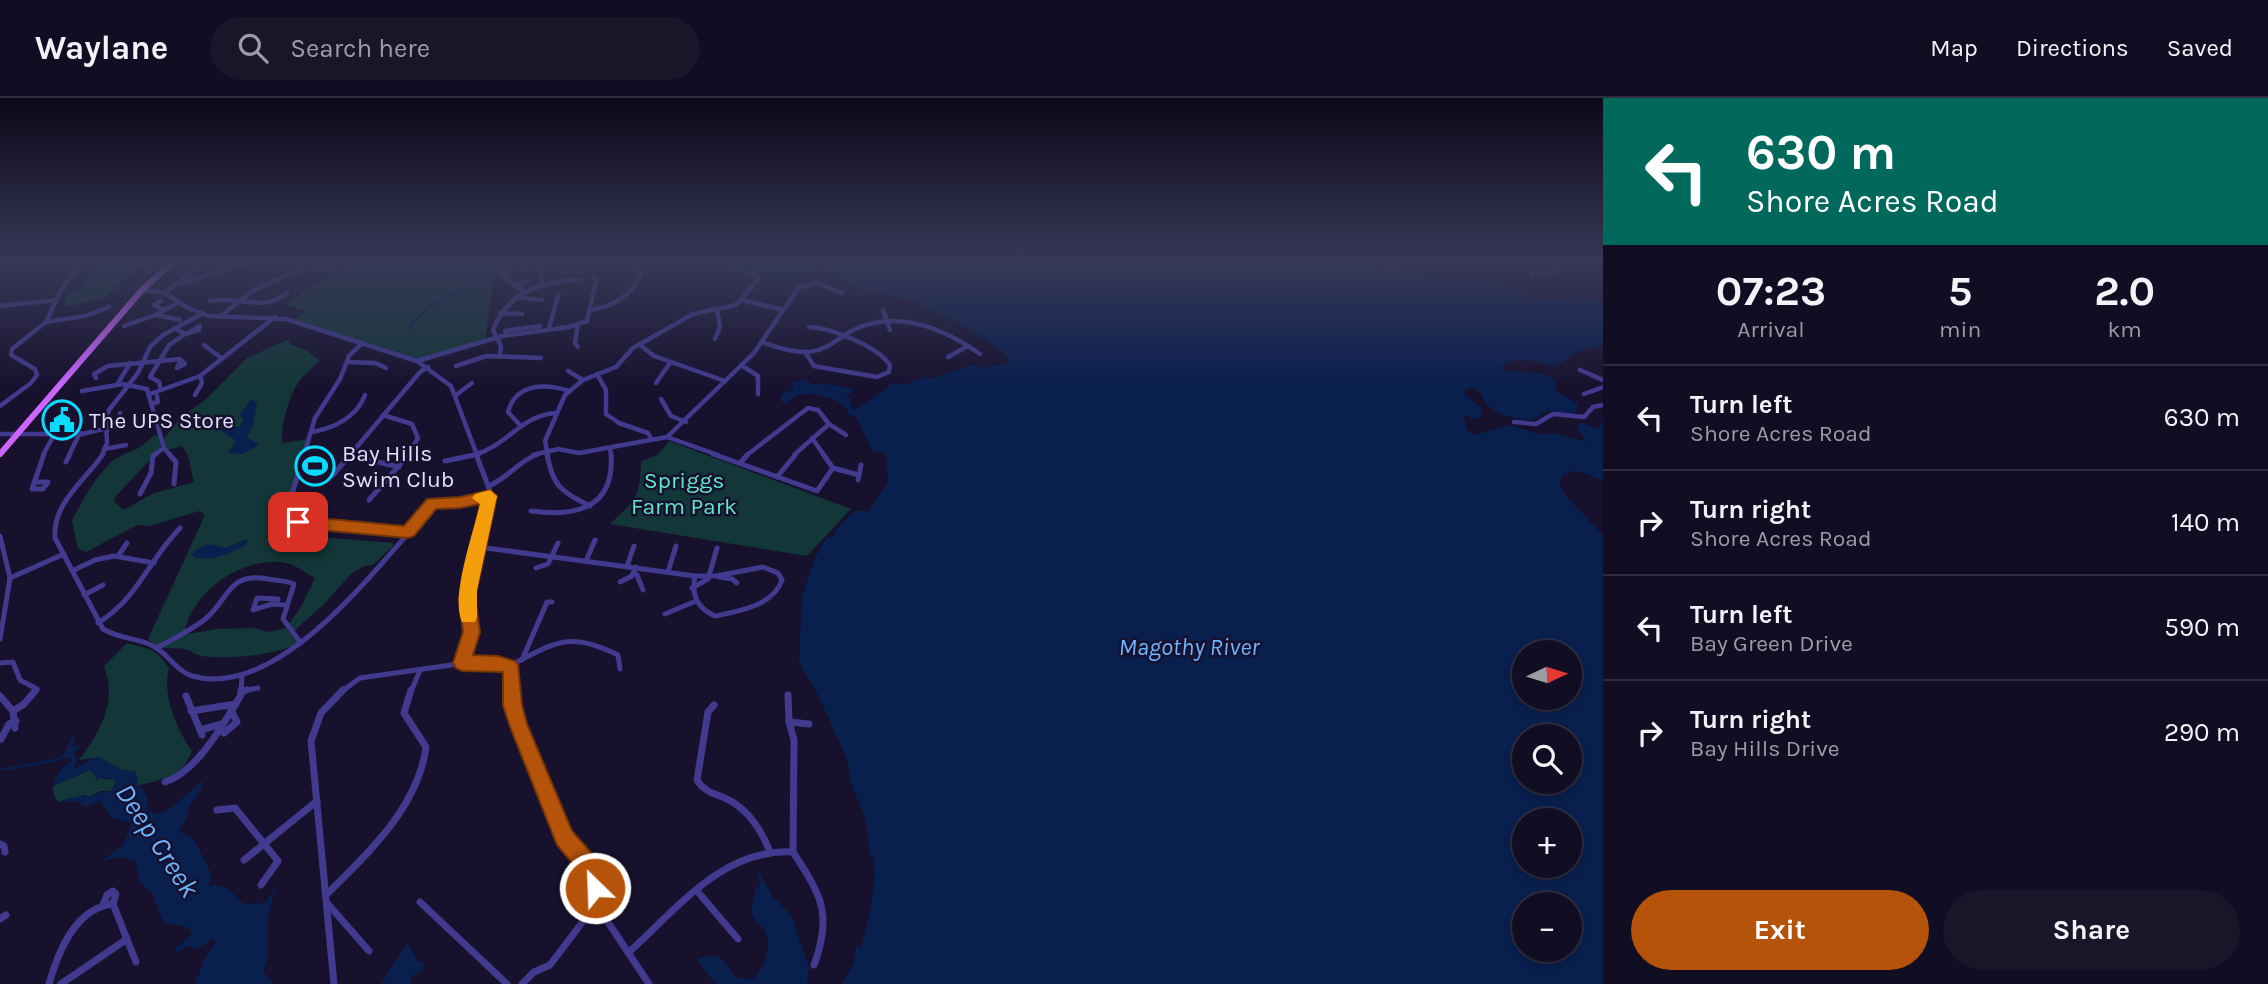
<!DOCTYPE html>
<html lang="en">
<head>
<meta charset="utf-8">
<style>
	:root { --surface:#110d22; --page:#1a162a; --text:#f1f3f6; --muted:#9c9ca5; --line:#302d40; --accent:#b45309 }
	body { margin:0; font-family:Karla,sans-serif; background:var(--page); color:var(--text); height:100vh; display:flex; flex-direction:column; font-size:26px; white-space:nowrap }
	* { box-sizing:border-box; margin:0 }
	p { font-size:23px; color:var(--muted) }
	.icon { flex:none; width:38px; height:38px; fill:none; stroke:currentColor; stroke-width:2; stroke-linecap:round; stroke-linejoin:round }
	.map { position:relative; flex:1; overflow:hidden }
	.panel { display:flex; flex-direction:column; background:var(--surface); width:665px }
	.panel>* { flex:none }
	.top-card { background:#00695c; color:#fff; overflow:hidden }
	.needle { width:46px; rotate:86deg }
	.controls { position:absolute; left:1512px; top:542px; display:grid; gap:14px }
	.controls a { display:grid; place-items:center; width:70px; height:70px; border-radius:50%; background:var(--surface); box-shadow:0 4px 10px #0003,0 0 0 2px var(--line); font-size:35px }
	.pin { position:absolute; display:grid; place-items:center; width:60px; height:60px; color:#fff; margin:-30px; border-radius:14px; box-shadow:0 4px 10px #0006 }
	.me { position:absolute; width:77px; margin:-38px; rotate:336deg; stroke-linejoin:round; filter:drop-shadow(0 0 5px #0008) }
	.turn { display:flex; align-items:center; gap:24px; height:147px; padding:0 28px; font-size:32px }
	.turn .icon { width:91px; height:91px; stroke-width:2.5 }
	.turn b { display:block; font-size:49px; line-height:60px }
	.eta { display:flex; justify-content:space-evenly; align-items:center; height:119px; text-align:center }
	.eta b { font-size:42px; font-weight:700; line-height:49px }
	.action { display:flex; gap:14px; margin-top:auto; padding:14px 28px }
	.action a { flex:1; height:80px; border-radius:42px; background:var(--accent); color:#fff; font-size:28px; font-weight:700; line-height:80px; text-align:center }
	.action a+a { background:var(--page); color:var(--text) }
	ul { padding:0; list-style:none }
	li { display:flex; align-items:center; gap:21px; height:105px; padding:0 28px; border-top:2px solid var(--line) }
	li div { flex:1 }
	li b { display:block; font-size:26px }
	li em { font-style:normal }
	header { display:flex; align-items:center; gap:42px; box-sizing:border-box; height:98px; padding:0 35px; background:var(--surface); border-bottom:2px solid var(--line) }
	header strong { font-size:33px }
	nav { display:flex; gap:38px; margin-inline-start:auto; font-size:24px }
	.search { width:490px; height:63px; background:var(--page); display:flex; align-items:center; gap:18px; box-sizing:border-box; padding:0 24px; border-radius:38px; color:var(--muted); font-size:26px }
	main { display:flex; flex:1; min-height:0 }
	.map>svg:first-child { display:block }
	.green { fill:#133738 }
	.water { fill:#091f4e; fill-rule:evenodd }
	.lines { fill:none; stroke-linecap:round; stroke-linejoin:round }
	.stream-far1 { stroke:#091f4e; stroke-width:2 }
	.stream { stroke:#091f4e; stroke-width:2.5 }
	.minor-far2 { stroke:#413a8e; stroke-width:4.5 }
	.minor-far1 { stroke:#413a8e; stroke-width:5 }
	.minor { stroke:#413a8e; stroke-width:7 }
	.major { stroke:#cc64ff; stroke-width:6 }
	.route { fill:#b45309; stroke:#753606; stroke-width:2 }
	.slow { fill:#f59e0b }
	.labels { text-anchor:middle; stroke-width:5; stroke-linejoin:round; paint-order:stroke }
	.poi-label { font-size:23px; fill:#e3ddff; stroke:#17112e; text-anchor:start }
	.park-label { font-size:23px; fill:#62e6cb; stroke:#17112e }
	.water-label { font-size:24px; font-style:italic; fill:#6bb4ff; stroke:#17112e }
	.near-water-label { font-size:28px; font-style:italic; fill:#6bb4ff; stroke:#17112e }
</style>
</head>
<body>
<header>
<strong>Waylane</strong>
<div class="search"><svg class="icon" aria-label="search" viewBox="0 0 24 24"><circle cx="10" cy="10" r="6"/><path d="M15 15l6 6"/></svg>Search here</div>
<nav><a>Map</a><a>Directions</a><a>Saved</a></nav>
</header>
<main>
<div class="map">
<svg width="1603" height="886" viewBox="0 0 1603 886">
	<rect width="100%" height="100%" fill="#17112e"/>
	<g class="green">
		<polygon points="94,166 151,166 131,175 105,200 65,209 66,196 80,193"/>
		<polygon points="348,166 496,166 485,243 416,261 294,222 305,213 285,206"/>
		<path d="M289,241V246L306,252L319,262C314,270 306,274 300,282C289,298 281,325 282,345L309,341L289,400L277,402L272,411L273,432L281,436L393,445V448L373,467L364,468L351,476L325,505L294,533L288,528L302,507L315,480C306,475 296,467 286,465C245,457 195,491 185,531L189,536L216,531L254,530L269,534L286,530L298,545C279,557 220,563 198,557C194,556 191,553 188,552C170,547 166,556 148,541L205,417L199,413L150,428L137,427L86,454L78,451L72,423C79,407 102,368 117,360C136,350 137,354 154,337L159,338L161,350L115,399L114,404L124,412L152,396L194,384C190,371 191,359 182,348L168,352L161,344L182,318L204,303L247,260Z"/>
		<path d="M669,343L851,411L807,458L610,426C636,401 640,400 641,363L658,357Z"/>
		<path d="M127,545C154,553 152,548 169,570C162,597 176,630 192,653C181,681 162,681 136,688L118,671L99,659L79,662C100,634 118,603 104,568Z"/>
		<polygon points="90,672 97,680 115,682 116,685 111,693 100,693 90,699 84,697 59,704 54,698 53,688"/>
	</g>
	<g class="water">
		<path d="M731,166H815L818,170C801,190 769,176 748,172L740,178L732,176Z"/>
		<path d="M819,166H1370L1379,174L1396,172L1467,184L1483,182L1499,186L1526,200L1535,201L1557,202L1579,198L1603,203V248L1581,252L1555,269C1539,265 1517,257 1503,267L1504,272C1521,275 1546,273 1556,283V293L1578,306L1575,315L1571,317L1548,312C1544,314 1540,319 1535,321C1523,324 1496,317 1488,307C1482,300 1479,285 1465,292V297L1480,308L1483,319L1476,321L1464,317L1466,331L1475,337L1511,327L1537,336H1557L1587,344L1579,334L1578,326L1582,325L1598,331L1603,320V383L1582,374L1574,373L1563,377L1559,387L1566,398L1603,437V886H842L857,859L854,858L856,848L861,850C869,820 876,791 874,760L870,759L866,723L850,683L848,664L819,599L799,564L802,498L815,460L826,440L835,438L834,434L854,413H868L888,385L886,355L872,353C868,341 860,328 855,317L849,318C849,301 814,294 799,297C793,299 790,303 785,306L780,302L783,295L792,292L794,284L806,282L813,286L836,287L856,292L848,297L843,296L850,301L852,311L855,312L893,285L902,287L927,278L930,281L973,267L983,270L1010,265L1009,260C980,235 944,214 907,202C871,191 849,192 819,166ZM1524,555H1570V600H1524ZM1524,639H1570V684H1524ZM1524,723H1570V768H1524ZM1524,807H1570V852H1524Z"/>
		<polygon points="251,302 257,304 253,327 247,339 259,347 243,356 228,355 235,345 234,341 217,330 239,329 244,322 240,317"/>
		<path d="M245,442H248L246,447C230,455 208,466 192,458L194,452L210,446L225,450Z"/>
		<path d="M75,635L76,640L72,649L79,647L80,650L73,655L78,662L73,669L77,670L87,663L98,659L120,671L136,674L138,686L147,698L148,715L152,712L154,716C172,715 189,693 202,682C203,696 191,703 186,715L189,716L179,733L195,743L212,777L208,788C227,784 230,794 244,806L265,805L276,789L268,819V861L263,873L274,886H195L206,858L216,844L213,841L197,851L185,848L177,855L175,851L193,835L186,829L163,824L152,794L149,795L140,784L135,763L121,759L100,764L123,747L132,725L112,720L100,703L86,709L75,703L59,704C70,699 77,699 88,698C95,698 102,693 111,693L116,685L115,682L101,679L96,683L95,676L89,672L53,688L58,674L72,663L69,659L61,661Z"/>
		<path d="M757,772L774,800L791,817L809,870L807,886H715L697,861C723,852 722,862 736,880L741,881L744,878L746,881L752,882C763,871 773,850 765,834C761,826 754,823 751,815L755,793L760,787Z"/>
		<polygon points="407,845 419,864 424,864 422,874 411,878 412,886 381,886"/>
	</g>
	<g class="lines">
		<g class="stream-far1">
			<polyline points="506,177 516,177 527,166"/>
			<polyline points="302,178 351,166"/>
			<polyline points="237,188 267,179"/>
			<path d="M408,232C430,199 467,191 502,178"/>
		</g>
		<polyline class="stream" points="0,672 61,661"/>
		<g class="minor-far2">
			<polyline points="499,166 507,182 524,193"/>
			<polyline points="1532,177 1532,174 1553,174 1559,166"/>
			<polyline points="542,186 540,173 544,166"/>
			<polyline points="175,187 238,168 248,168"/>
			<polyline points="515,188 527,183"/>
			<polyline points="142,192 165,195 188,210 209,218 286,221 417,263 451,288 477,357"/>
			<polyline points="165,195 201,166"/>
			<polyline points="515,199 542,202"/>
			<polyline points="742,202 783,212"/>
			<polyline points="161,203 154,207 164,212"/>
			<path d="M210,203C238,197 263,215 287,195"/>
			<polyline points="0,208 57,202"/>
			<path d="M589,212C612,209 633,198 641,175L632,166"/>
			<polyline points="883,212 890,232"/>
			<polyline points="500,215 522,216"/>
			<polyline points="156,217 180,222"/>
			<polyline points="219,219 254,192 314,166"/>
			<polyline points="46,224 85,218 109,209"/>
			<polyline points="578,226 575,245 578,249"/>
			<polyline points="124,228 155,217 179,204"/>
			<polyline points="549,230 558,197"/>
			<polyline points="505,233 540,228"/>
			<polyline points="185,236 199,232 200,228 189,234"/>
			<polyline points="715,241 720,229 717,211"/>
			<path d="M762,244C777,249 793,255 810,254C827,252 838,240 853,232C898,211 943,230 980,256"/>
			<polyline points="639,246 654,258 725,283"/>
			<polyline points="204,247 220,259"/>
			<path d="M805,254L814,268L877,279L889,274L890,267C877,248 832,230 809,229"/>
			<path d="M500,258L501,248L493,232C508,194 541,183 580,182"/>
			<polyline points="948,259 968,248"/>
			<polyline points="417,263 502,238 569,229 587,223 596,182 594,180"/>
			<polyline points="347,264 375,265 386,270"/>
			<polyline points="741,267 758,278 758,296"/>
			<polyline points="456,268 486,258 541,260"/>
			<polyline points="1580,272 1603,282"/>
			<polyline points="568,273 583,282"/>
			<polyline points="597,276 606,292 606,316 619,325 648,335 652,342"/>
			<polyline points="96,280 94,276 108,268 180,261 185,266 177,270 181,262"/>
			<polyline points="656,285 670,265"/>
			<polyline points="117,287 130,265"/>
			<polyline points="161,292 159,284 150,279 169,247 185,236 174,230"/>
			<polyline points="82,293 123,286 147,291 164,350 170,357"/>
			<polyline points="150,296 200,278 275,219"/>
			<polyline points="1584,296 1603,289"/>
			<polyline points="195,297 202,285 200,278"/>
			<polyline points="456,297 472,285"/>
			<polyline points="661,301 671,318 686,324"/>
			<polyline points="151,306 158,304 157,298"/>
			<polyline points="0,308 31,285 37,277 35,271 11,257 12,251 46,224 59,196 79,166"/>
			<polyline points="383,317 412,326 418,340 408,357"/>
			<polyline points="1514,324 1536,326 1553,316 1584,319 1593,309 1603,307"/>
			<path d="M519,326L508,314C516,285 545,285 570,293"/>
			<polyline points="107,331 120,327 120,315"/>
			<path d="M311,334C333,331 357,319 365,297"/>
			<polyline points="0,336 82,336 107,330"/>
			<polyline points="667,339 718,357"/>
			<polyline points="812,340 824,357"/>
			<polyline points="610,350 611,357"/>
			<polyline points="104,351 126,347"/>
			<polyline points="43,357 55,335"/>
			<polyline points="69,357 80,335"/>
			<polyline points="102,357 107,345 106,323 109,312 138,275 150,249 163,237 202,216"/>
			<polyline points="154,357 164,350"/>
			<polyline points="304,357 315,320 340,281 349,258 361,246"/>
			<polyline points="350,357 420,274 428,269"/>
			<path d="M474,357C509,347 518,319 555,315"/>
			<polyline points="533,357 558,351 579,355 667,339 754,255 799,189 817,185 842,195"/>
			<polyline points="548,357 545,343 565,297 583,282 616,269 633,250 693,216 736,207 759,180 749,174"/>
			<polyline points="747,357 808,310 818,312 829,326 846,337"/>
			<polyline points="794,357 829,326"/>
		</g>
		<g class="minor-far1">
			<path d="M103,356C86,382 52,405 55,440L103,531C118,540 134,540 149,546C166,552 174,572 192,578C277,602 371,476 421,421L430,407L490,398"/>
			<polyline points="169,356 176,364 174,386"/>
			<polyline points="304,356 287,413 291,421 302,425 408,434"/>
			<path d="M547,356C553,389 561,393 590,408"/>
			<polyline points="713,356 817,393 833,370 823,356"/>
			<polyline points="348,357 399,369"/>
			<polyline points="445,363 479,356"/>
			<polyline points="66,364 70,356"/>
			<polyline points="740,365 748,356"/>
			<polyline points="833,370 859,377"/>
			<polyline points="333,377 351,356"/>
			<polyline points="777,379 796,356"/>
			<polyline points="858,382 861,367"/>
			<polyline points="35,384 48,384 43,391 32,391 44,356"/>
			<path d="M489,388C509,379 520,362 538,356"/>
			<polyline points="140,396 151,375 153,358 156,356"/>
			<polyline points="369,402 409,356"/>
			<path d="M531,413C575,419 615,411 611,356"/>
			<polyline points="0,438 10,480 0,541"/>
			<polyline points="479,449 695,478"/>
			<polyline points="118,458 127,445"/>
			<polyline points="586,463 595,442"/>
			<polyline points="627,468 634,448"/>
			<path d="M763,469L778,475L782,482C773,508 739,513 715,518C697,510 691,497 695,478H716Z"/>
			<polyline points="536,470 548,466 558,445"/>
			<polyline points="72,473 95,462 114,458 154,465"/>
			<polyline points="668,474 676,448"/>
			<polyline points="633,475 637,477 643,492"/>
			<polyline points="719,479 732,481 737,485"/>
			<polyline points="10,480 64,456"/>
			<polyline points="620,484 632,478 636,469"/>
			<polyline points="692,490 708,481 717,450"/>
			<polyline points="84,497 103,487"/>
			<polyline points="276,506 278,501 257,500 253,512 272,506 286,507"/>
			<polyline points="665,516 696,503"/>
			<path d="M98,525C140,498 147,464 180,430"/>
			<path d="M157,550C172,541 190,533 204,522C229,503 227,473 268,481C278,483 284,482 294,486L283,521L301,545"/>
			<polyline points="522,562 547,504 552,504"/>
			<polyline points="0,565 13,564 20,582 37,591 35,594"/>
			<polyline points="462,565 472,534 466,504 486,422 490,393 476,356"/>
			<polyline points="509,568 512,594"/>
			<path d="M509,568C555,545 568,532 618,557L620,571"/>
			<polyline points="242,593 258,590"/>
			<polyline points="241,594 242,577"/>
			<polyline points="341,594 360,580 472,564 509,568"/>
			<polyline points="411,594 420,572"/>
		</g>
		<g class="minor">
			<polyline points="512,592 512,608 518,626 565,740 594,775 596,806 649,886"/>
			<polyline points="242,593 247,592"/>
			<polyline points="788,597 789,624 794,642 793,754"/>
			<polyline points="0,598 13,613 15,630"/>
			<polyline points="186,598 202,637"/>
			<path d="M714,607L708,614L697,682C706,697 721,696 734,705C751,716 763,736 770,754"/>
			<polyline points="13,613 24,606 36,592"/>
			<polyline points="191,613 236,606"/>
			<polyline points="789,624 809,626"/>
			<polyline points="200,632 222,626"/>
			<polyline points="224,635 237,624 231,612"/>
			<polyline points="1,641 9,626 16,623"/>
			<path d="M165,684C198,673 223,626 241,597V592"/>
			<polyline points="217,712 235,710 278,763 261,787"/>
			<polyline points="0,746 4,748 5,754"/>
			<path d="M793,754C821,797 833,816 814,867"/>
			<polyline points="244,762 317,703"/>
			<polyline points="698,794 738,841"/>
			<path d="M326,797C367,756 418,710 426,649L404,615L411,592"/>
			<polyline points="420,804 507,886"/>
			<polyline points="327,805 369,853"/>
			<polyline points="113,806 136,864"/>
			<polyline points="103,807 107,797 113,793 116,796 113,806"/>
			<polyline points="0,821 6,817"/>
			<path d="M629,854C677,811 723,750 793,754"/>
			<path d="M49,886C58,854 75,810 113,806"/>
			<polyline points="61,886 127,841"/>
			<polyline points="334,886 311,643 321,615 343,592"/>
			<polyline points="522,886 534,874 550,867 596,806"/>
		</g>
		<polyline class="major" points="0,356 142,192 171,166"/>
	</g>
	<linearGradient id="sky" x2="0" y2="1"><stop stop-color="#0d0919"/><stop offset="0.57" stop-color="#363857"/><stop offset="1" stop-color="#363857" stop-opacity="0"/></linearGradient>
	<rect width="1603" height="290" fill="url(#sky)"/>
	<polygon class="route" points="490,392 497,398 475,500 480,534 473,557 498,558 515,563 518,567 522,607 527,626 572,733 602,767 606,790 603,798 595,801 588,798 584,779 557,747 509,626 503,607 503,574 462,573 456,570 453,565 463,534 459,500 480,406 460,410 436,411 414,438 408,440 298,430 290,424 298,418 404,428 427,401 460,399"/>
	<path class="slow" d="M490,392L497,398L477,492V519L475,524H462C450,499 474,433 480,406L472,400L475,396Z"/>
	<defs>
		<g id="civic-ring" transform="scale(2.0125)"><circle r="9.5" fill="#17112e" stroke="#09dbff" stroke-width="1.5"/><path d="M-.6-6.5H3V-4.5H.6V-3L4-1V1h2V6H-6V1h2V-1L-.6-3ZM-1.2 2.5V6h2.4V2.5Z" fill="#09dbff"/></g>
		<g id="stadium-ring" transform="scale(2.0125)"><circle r="9.5" fill="#17112e" stroke="#09dbff" stroke-width="1.5"/><path d="M0-5a6.5 5 0 1 0 0 10a6.5 5 0 1 0 0-10ZM-3.5-1.8h7v3.6h-7Z" fill="#09dbff"/></g>
	</defs>
	<g fill-rule="evenodd">
		<use href="#civic-ring" x="62" y="322"/>
		<use href="#stadium-ring" x="315" y="368"/>
	</g>
	<g class="labels">
		<g class="poi-label">
			<text x="89" y="330">The UPS Store</text>
			<text x="342" y="363">Bay Hills<tspan x="342" dy="26">Swim Club</tspan></text>
		</g>
		<g class="park-label">
			<text x="684" y="390">Spriggs<tspan x="684" dy="26">Farm Park</tspan></text>
		</g>
		<g class="water-label">
			<text x="1189" y="557">Magothy River</text>
		</g>
		<g class="near-water-label">
			<text transform="translate(158 742) rotate(57)" y="10">Deep Creek</text>
		</g>
	</g>
</svg>
<div class="controls">
<a><svg class="needle" viewBox="-14 -14 28 28"><path d="M0-13l5 13h-10z" fill="#e53935"/><path d="M0 13l5-13h-10z" fill="#9c9ca5"/></svg></a>
<a><svg class="icon" aria-label="search" viewBox="0 0 24 24"><circle cx="10" cy="10" r="6"/><path d="M15 15l6 6"/></svg></a>
<a>+</a>
<a>−</a>
</div>
<div class="pin" style="left:298px;top:424px;background:#d93025"><svg class="icon" aria-label="arrive" viewBox="0 0 24 24"><path d="M6 21V4h12l-3 4 3 4H6"/></svg></div>
<svg class="me" style="left:595px;top:790px" viewBox="-20 -20 40 40"><circle r="17" fill="#b45309" stroke="#fff" stroke-width="3"/><path d="M0-11L8 9 0 5-8 9z" fill="#fff"/></svg>
</div>
<section class="panel">
<div class="top-card">
<div class="turn"><svg class="icon" aria-label="left" viewBox="0 0 24 24"><path d="M17 20v-9H6M10 6l-5 5 5 5"/></svg><div><b>630 m</b>Shore Acres Road</div></div>
</div>
<div class="eta">
<div><b>07:23</b><p>Arrival</p></div>
<div><b>5</b><p>min</p></div>
<div><b>2.0</b><p>km</p></div>
</div>
<ul>
<li><svg class="icon" aria-label="left" viewBox="0 0 24 24"><path d="M17 20v-9H6M10 6l-5 5 5 5"/></svg><div><b>Turn left</b><p>Shore Acres Road</p></div><em>630 m</em></li>
<li><svg class="icon" aria-label="right" viewBox="0 0 24 24"><path d="M7 20v-9h11M14 6l5 5-5 5"/></svg><div><b>Turn right</b><p>Shore Acres Road</p></div><em>140 m</em></li>
<li><svg class="icon" aria-label="left" viewBox="0 0 24 24"><path d="M17 20v-9H6M10 6l-5 5 5 5"/></svg><div><b>Turn left</b><p>Bay Green Drive</p></div><em>590 m</em></li>
<li><svg class="icon" aria-label="right" viewBox="0 0 24 24"><path d="M7 20v-9h11M14 6l5 5-5 5"/></svg><div><b>Turn right</b><p>Bay Hills Drive</p></div><em>290 m</em></li>
</ul>
<div class="action"><a>Exit</a><a>Share</a></div>
</section>
</main>
</body>
</html>
